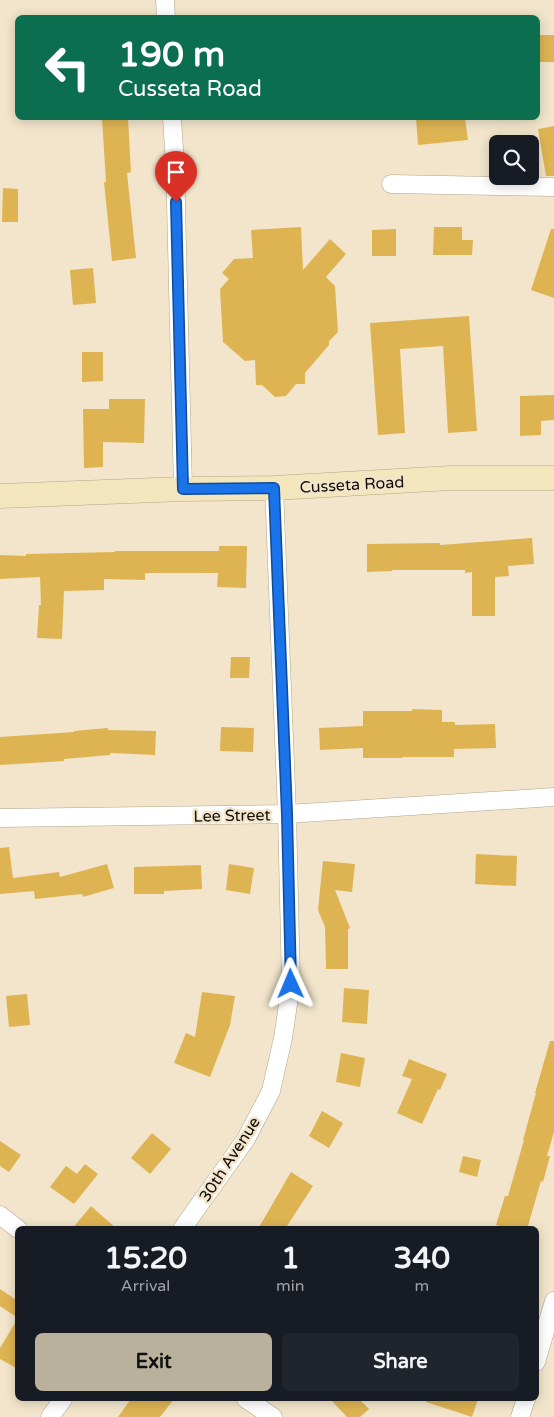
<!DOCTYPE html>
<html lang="en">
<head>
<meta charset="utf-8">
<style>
	:root { --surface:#171b24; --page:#20242c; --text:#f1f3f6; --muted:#9ea1a6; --accent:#b9b19c }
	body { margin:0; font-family:"Varela Round",sans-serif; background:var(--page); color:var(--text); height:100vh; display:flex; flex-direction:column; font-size:19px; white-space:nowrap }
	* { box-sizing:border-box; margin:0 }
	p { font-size:16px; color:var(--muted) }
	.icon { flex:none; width:28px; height:28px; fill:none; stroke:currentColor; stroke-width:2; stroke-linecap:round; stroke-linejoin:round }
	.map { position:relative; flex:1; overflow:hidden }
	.side { position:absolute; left:15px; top:1226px; width:524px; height:175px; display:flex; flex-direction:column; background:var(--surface); border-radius:8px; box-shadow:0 2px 12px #0003 }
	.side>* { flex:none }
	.guide { position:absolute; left:15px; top:15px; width:525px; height:105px; border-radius:8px; box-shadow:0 2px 12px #0003; background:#0b6e4f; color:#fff; overflow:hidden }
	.fabs { position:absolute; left:489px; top:135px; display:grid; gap:10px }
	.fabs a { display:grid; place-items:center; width:50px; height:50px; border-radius:8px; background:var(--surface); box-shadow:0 2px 12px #0003; font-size:25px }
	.pin { position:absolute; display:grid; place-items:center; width:42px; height:42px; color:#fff; margin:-51px -21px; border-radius:50% 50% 50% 0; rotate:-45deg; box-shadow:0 0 5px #0007 }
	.pin .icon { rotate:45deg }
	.me { position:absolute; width:55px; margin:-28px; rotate:359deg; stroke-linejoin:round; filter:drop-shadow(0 0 4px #0008) }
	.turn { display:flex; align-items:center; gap:18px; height:105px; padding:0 20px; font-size:22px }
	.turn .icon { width:65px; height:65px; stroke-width:2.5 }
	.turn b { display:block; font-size:35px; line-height:42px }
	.eta { display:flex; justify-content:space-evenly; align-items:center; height:85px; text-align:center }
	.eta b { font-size:30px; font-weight:800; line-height:35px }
	.action { display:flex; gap:10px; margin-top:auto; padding:10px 20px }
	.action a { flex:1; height:58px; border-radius:8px; background:var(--accent); color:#111; font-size:20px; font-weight:800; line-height:58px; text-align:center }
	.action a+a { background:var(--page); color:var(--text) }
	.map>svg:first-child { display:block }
	.building { fill:#deb453 }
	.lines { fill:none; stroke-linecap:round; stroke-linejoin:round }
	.street-casing { stroke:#b0a58c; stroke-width:19 }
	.secondary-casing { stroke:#b0a58c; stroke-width:25 }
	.street { stroke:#fff; stroke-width:18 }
	.secondary { stroke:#f4e6bc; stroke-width:24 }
	.route-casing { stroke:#114b97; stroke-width:12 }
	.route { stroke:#1a73e8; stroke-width:9 }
	.labels { text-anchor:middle; stroke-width:5; stroke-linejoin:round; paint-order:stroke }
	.street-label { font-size:16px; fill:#110d05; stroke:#f2e5cb }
</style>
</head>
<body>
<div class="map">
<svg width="554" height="1417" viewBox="0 0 554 1417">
	<rect width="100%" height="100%" fill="#f2e5cb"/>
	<g class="building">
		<rect x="538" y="35" width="16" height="27"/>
		<polygon points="102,118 128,118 131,172 127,173 136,258 112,261 104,182 106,182"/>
		<polygon points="416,118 465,118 468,140 418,145"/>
		<polygon points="554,126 554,176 546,176 538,129"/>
		<polygon points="3,188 18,189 18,222 2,222"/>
		<polygon points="301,227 303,270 330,239 346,254 326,277 335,286 338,332 329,341 329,345 305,373 305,384 296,384 286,396 275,397 262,385 256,385 255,360 245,361 223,342 220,289 229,279 222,273 234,259 253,258 251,230"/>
		<polygon points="434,227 462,227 462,240 473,240 472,255 433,255"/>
		<polygon points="396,229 396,256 372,256 372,230"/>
		<polygon points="551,229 554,229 554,298 531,290"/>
		<polygon points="93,268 96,303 73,305 70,270"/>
		<polygon points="469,316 477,431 448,433 443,346 400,349 405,433 378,435 370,323"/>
		<polygon points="82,352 103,352 103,381 82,382"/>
		<polygon points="554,395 554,420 541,421 541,435 520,436 520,396"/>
		<polygon points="109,399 145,399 144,443 103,442 103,467 84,468 83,409 109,409"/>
		<polygon points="532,538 534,564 508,566 509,576 495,577 495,616 472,616 472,572 465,573 465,570 392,570 392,571 367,572 367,544 440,543 440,545"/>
		<polygon points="219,546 247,546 246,588 217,587 218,573 145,573 145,580 104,579 104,590 64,591 62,639 37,638 39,605 41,605 40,577 0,579 0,555 26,556 26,554 115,552 115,551 219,551"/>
		<polygon points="231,657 250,657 249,678 230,678"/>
		<polygon points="412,709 442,710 442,722 455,722 455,725 495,724 496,748 454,749 454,757 402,757 402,758 363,758 363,748 320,750 319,728 363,726 363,711 412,711"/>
		<polygon points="221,727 254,728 253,752 220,751"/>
		<polygon points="108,728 108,730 156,731 155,755 110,753 110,755 64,759 64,761 0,765 0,737 74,732 74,731"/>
		<polygon points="9,847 13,878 59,872 60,877 107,864 114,888 83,897 82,894 35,899 34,891 0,894 0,848"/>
		<polygon points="476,854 517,856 516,886 475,884"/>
		<polygon points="323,860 323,861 355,864 352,892 335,890 350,928 348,929 348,969 326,969 325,927 318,910"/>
		<polygon points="229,864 254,868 250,894 226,890"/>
		<polygon points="201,865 202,889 164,891 164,894 134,894 134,867"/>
		<polygon points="344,988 369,990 367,1024 342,1022"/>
		<polygon points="202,992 235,996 230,1025 210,1077 174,1063 186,1033 195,1037"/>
		<polygon points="27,994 30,1025 9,1027 6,996"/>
		<polygon points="550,1041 554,1041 554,1132 547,1156 550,1156 543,1182 541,1181 527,1229 509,1229 496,1225 505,1196 508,1196 524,1140 523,1140 536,1093 535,1093"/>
		<polygon points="341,1053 365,1058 360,1087 336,1082"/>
		<polygon points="409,1059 447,1074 440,1090 438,1089 422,1124 397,1113 412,1079 402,1076"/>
		<polygon points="322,1111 343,1123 329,1148 309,1136"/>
		<polygon points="152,1133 171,1149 150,1174 131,1158"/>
		<polygon points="0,1141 21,1155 9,1172 0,1166"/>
		<polygon points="463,1156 481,1160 477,1177 459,1172"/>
		<polygon points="85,1164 98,1174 74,1204 50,1187 66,1166 77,1174"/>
		<polygon points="291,1172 313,1186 285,1229 258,1229"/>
		<polygon points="91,1206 117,1229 72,1229"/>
		<polygon points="0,1289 18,1301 18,1318 0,1306"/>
		<polygon points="18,1318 18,1369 0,1359 0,1348"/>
		<polygon points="131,1399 174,1399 160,1417 118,1417"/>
		<polygon points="330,1399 359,1399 369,1409 360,1417 347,1417"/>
		<polygon points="426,1399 478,1399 472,1417 426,1402"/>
	</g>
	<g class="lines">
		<g class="street-casing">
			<g id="street">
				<polyline points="165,0 166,18"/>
				<polyline points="172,118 175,164 183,489"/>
				<polyline points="391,184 554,187"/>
				<polyline points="0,818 287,814 554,797"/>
				<polyline points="0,1215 18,1229"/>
				<polyline points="182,1229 246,1139 271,1091 283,1038 291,984 287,814 274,488"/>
				<polyline points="536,1362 554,1301"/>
				<polyline points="246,1399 273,1417"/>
				<polyline points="50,1417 63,1399"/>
				<polyline points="520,1417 526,1399"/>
			</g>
		</g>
		<g class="secondary-casing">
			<polyline id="secondary" points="0,496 183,489 274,488 451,478 554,478"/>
		</g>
		<use href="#street" class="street"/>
		<use href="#secondary" class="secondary"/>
	</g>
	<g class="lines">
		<g class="route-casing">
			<polyline id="route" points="176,202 183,489 274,488 287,814 291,984"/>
		</g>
		<use href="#route" class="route"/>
	</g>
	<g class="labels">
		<g class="street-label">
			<text transform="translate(352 484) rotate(-3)" y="6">Cusseta Road</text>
			<text transform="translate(232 815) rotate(-1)" y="6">Lee Street</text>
			<text transform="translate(229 1159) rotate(-57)" y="6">30th Avenue</text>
		</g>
	</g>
</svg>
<div class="fabs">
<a><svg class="icon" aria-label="search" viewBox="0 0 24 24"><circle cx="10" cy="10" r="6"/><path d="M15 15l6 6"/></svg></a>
</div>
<div class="pin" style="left:176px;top:202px;background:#d93025"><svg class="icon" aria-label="arrive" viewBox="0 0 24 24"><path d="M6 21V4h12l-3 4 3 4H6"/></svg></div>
<svg class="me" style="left:291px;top:984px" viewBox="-20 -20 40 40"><path d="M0-17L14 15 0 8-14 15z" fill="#1a73e8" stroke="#fff" stroke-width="4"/></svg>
<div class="guide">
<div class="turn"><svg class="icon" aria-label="left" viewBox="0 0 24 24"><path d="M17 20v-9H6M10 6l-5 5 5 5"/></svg><div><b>190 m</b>Cusseta Road</div></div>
</div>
<section class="side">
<div class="eta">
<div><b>15:20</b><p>Arrival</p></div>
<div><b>1</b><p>min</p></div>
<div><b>340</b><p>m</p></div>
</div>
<div class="action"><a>Exit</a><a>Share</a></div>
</section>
</div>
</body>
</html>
